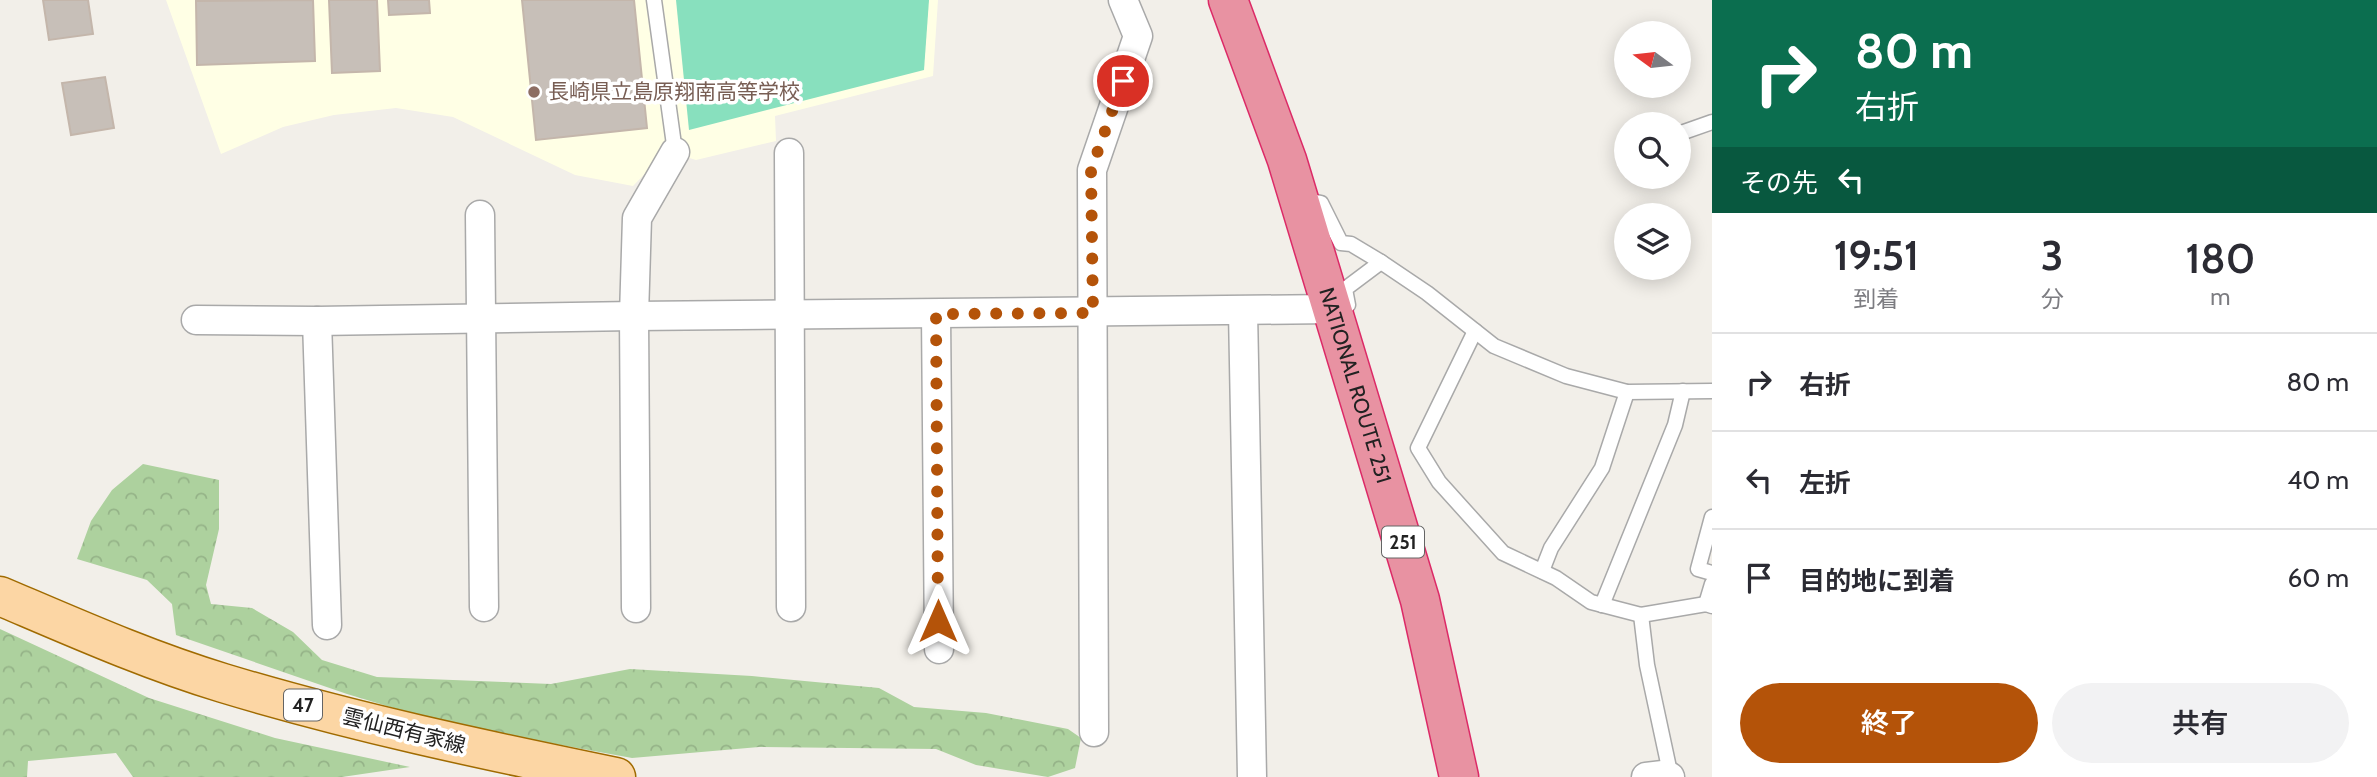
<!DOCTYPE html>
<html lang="ja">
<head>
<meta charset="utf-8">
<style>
	:root { --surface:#fff; --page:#f2f2f3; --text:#2b2b33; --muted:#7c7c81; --line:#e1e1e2; --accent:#b45309 }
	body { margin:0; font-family:Cabin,"Noto Sans JP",sans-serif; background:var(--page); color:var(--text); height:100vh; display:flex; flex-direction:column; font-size:26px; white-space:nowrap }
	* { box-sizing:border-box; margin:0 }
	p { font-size:23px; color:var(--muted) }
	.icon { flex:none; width:38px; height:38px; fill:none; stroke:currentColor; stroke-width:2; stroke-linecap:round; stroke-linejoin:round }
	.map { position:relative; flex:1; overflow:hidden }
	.sheet { display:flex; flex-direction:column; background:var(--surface); width:665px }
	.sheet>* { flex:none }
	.banner { background:#0b6e4f; color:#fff; overflow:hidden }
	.needle { width:46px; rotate:285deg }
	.buttons { position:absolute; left:1614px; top:21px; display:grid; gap:14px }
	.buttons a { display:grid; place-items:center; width:77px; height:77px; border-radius:50%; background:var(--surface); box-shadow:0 4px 18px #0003; font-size:35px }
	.pin { position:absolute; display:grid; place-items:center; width:60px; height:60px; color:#fff; margin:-30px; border:4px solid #fff; border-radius:50%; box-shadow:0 2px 7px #0007 }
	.me { position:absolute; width:77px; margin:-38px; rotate:0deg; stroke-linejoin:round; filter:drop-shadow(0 0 5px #0008) }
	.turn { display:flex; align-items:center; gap:24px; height:147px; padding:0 28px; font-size:32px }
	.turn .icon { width:91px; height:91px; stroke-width:2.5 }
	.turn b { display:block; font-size:49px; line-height:60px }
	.then { display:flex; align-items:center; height:66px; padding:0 28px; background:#0003; gap:14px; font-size:26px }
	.eta { display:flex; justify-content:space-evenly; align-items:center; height:119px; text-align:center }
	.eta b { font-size:42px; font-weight:600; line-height:49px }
	.primary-button { display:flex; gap:14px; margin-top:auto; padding:14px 28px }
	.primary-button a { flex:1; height:80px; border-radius:42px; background:var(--accent); color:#fff; font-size:28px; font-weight:600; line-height:80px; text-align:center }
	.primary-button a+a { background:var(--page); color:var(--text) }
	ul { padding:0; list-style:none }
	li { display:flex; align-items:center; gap:21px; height:98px; padding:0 28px; border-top:2px solid var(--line) }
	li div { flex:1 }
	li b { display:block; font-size:26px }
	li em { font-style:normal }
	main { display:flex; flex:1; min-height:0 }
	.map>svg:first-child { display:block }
	.education { fill:#ffffe5 }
	.forest { fill:url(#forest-crowns) }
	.pitch { fill:#88e0be }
	.building { fill:#c7bfb8; stroke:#c4b6ab; stroke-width:2 }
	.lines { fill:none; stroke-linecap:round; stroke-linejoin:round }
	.lane-casing { stroke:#a9a9a9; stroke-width:17 }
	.street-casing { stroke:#a9a9a9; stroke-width:31 }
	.primary-casing { stroke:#a06b00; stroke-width:41 }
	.highway-casing { stroke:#dc2a67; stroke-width:41 }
	.lane { stroke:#fff; stroke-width:14 }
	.street { stroke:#fff; stroke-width:28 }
	.primary { stroke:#fcd6a4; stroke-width:38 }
	.highway { stroke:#e892a2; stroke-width:38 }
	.route { stroke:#b45309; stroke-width:12; stroke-dasharray:0 21.6 }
	.education-dot { fill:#8d6e63; stroke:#fff; stroke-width:2.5 }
	.labels { text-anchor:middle; stroke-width:7; stroke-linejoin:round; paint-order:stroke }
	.shield { fill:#fff; stroke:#646464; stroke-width:2 }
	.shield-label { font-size:19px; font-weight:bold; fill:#222 }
	.education-label { font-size:21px; fill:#785e54; stroke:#fff; text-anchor:start }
	.street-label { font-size:21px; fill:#222; stroke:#fff }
</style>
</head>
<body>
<main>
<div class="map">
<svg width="1712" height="777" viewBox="0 0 1712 777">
	<defs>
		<pattern id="forest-crowns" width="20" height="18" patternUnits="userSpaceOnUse" patternTransform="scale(1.75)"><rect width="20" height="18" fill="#add19e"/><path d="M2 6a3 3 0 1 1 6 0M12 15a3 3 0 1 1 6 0" fill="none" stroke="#95b388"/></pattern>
	</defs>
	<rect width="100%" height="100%" fill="#f2efe9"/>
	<polygon class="education" points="166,0 938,0 933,76 775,116 776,141 696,160 667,151 633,186 575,175 453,117 396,108 334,115 283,127 221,154"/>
	<g class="forest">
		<polygon points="143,464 219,480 219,529 206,585 211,604 252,608 293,632 322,660 377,677 551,684 630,669 752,676 879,688 914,707 986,713 1068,729 1081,738 1075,768 1048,777 976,765 936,749 759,747 632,758 447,724 347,694 176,635 172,604 147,580 77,559 91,521 112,490"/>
		<polygon points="0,629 149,698 275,738 410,767 342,777 133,777 116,753 28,761 27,777 0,777"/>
	</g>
	<polygon class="pitch" points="676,0 929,0 924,70 689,130"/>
	<g class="building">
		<polygon points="43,0 88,0 93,34 49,40"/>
		<polygon points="313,0 315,61 197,65 196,1"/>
		<polygon points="329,0 377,0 380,71 332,73"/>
		<polygon points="388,0 429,0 430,13 389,15"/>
		<polygon points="522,0 634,0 647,128 536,140"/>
		<polygon points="105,77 114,128 71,135 62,83"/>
	</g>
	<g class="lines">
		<g class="lane-casing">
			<g id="lane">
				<polyline points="654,0 675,152"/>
				<polyline points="1678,134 1712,122"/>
				<polyline points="1302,199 1321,203 1341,243 1351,244 1381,262 1345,289 1348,305"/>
				<polyline points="1381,262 1427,293 1494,346 1566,376 1627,392 1712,391"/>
				<polyline points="1475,331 1418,448 1439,482 1503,553 1556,578 1591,602 1641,615 1706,604 1712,606"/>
				<polyline points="1712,517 1698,569 1712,573"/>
				<polyline points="1542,571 1551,548 1602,468 1627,392"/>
				<polyline points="1706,604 1712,584"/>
				<polyline points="1602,605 1675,425 1683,391"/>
				<polyline points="1641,615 1647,665 1671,777"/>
			</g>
		</g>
		<g class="street-casing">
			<g id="street">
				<polyline points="789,153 791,607"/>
				<polyline points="480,215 484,607"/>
				<polyline points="1243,311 1252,777"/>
				<polyline points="936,314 939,649"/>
				<polyline points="196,320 317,321 634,316 1333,309"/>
				<polyline points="317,321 327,625"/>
				<polyline points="636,608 634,316 637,218 675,152"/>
				<polyline points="1094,732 1092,170 1138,36 1123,0"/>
				<polyline points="1646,777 1663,775 1670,777"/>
			</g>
		</g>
		<g class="primary-casing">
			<path id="primary" d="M0,596C73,627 147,660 223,683C352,722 484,750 616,777"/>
		</g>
		<g class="highway-casing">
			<g id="highway">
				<path id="s1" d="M1228,0L1287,160L1420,600L1459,777"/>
			</g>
		</g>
		<use href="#lane" class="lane"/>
		<use href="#street" class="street"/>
		<use href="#primary" class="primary"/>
		<use href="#highway" class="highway"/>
	</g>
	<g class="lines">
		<polyline class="route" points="938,621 936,314 1093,313 1091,170 1123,81"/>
	</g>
	<circle class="education-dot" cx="534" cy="92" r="7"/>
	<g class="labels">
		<g class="shield">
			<rect x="1382" y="526.5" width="42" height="31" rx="5"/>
			<rect x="284" y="689.5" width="38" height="31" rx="5"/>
		</g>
		<g class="shield-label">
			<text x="1403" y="549">251</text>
			<text x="303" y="712">47</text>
		</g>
		<g class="education-label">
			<text x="548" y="99">長崎県立島原翔南高等学校</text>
		</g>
		<g class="street-label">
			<text dy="7" stroke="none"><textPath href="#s1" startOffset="406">NATIONAL ROUTE 251</textPath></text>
			<text transform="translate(404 731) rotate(14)" y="7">雲仙西有家線</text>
		</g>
	</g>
</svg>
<div class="buttons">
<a><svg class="needle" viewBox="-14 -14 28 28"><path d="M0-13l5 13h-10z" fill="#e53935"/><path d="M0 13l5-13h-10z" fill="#7c7c81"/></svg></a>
<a><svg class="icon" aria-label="search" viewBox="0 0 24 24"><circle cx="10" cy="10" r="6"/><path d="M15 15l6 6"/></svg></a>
<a><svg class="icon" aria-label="layers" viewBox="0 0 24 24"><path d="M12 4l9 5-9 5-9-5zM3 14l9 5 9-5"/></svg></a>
</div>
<div class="pin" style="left:1123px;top:81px;background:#d93025"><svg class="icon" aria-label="arrive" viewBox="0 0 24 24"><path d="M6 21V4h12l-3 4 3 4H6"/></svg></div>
<svg class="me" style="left:938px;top:621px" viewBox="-20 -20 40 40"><path d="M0-17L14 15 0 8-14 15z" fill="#b45309" stroke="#fff" stroke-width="4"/></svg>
</div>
<section class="sheet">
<div class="banner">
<div class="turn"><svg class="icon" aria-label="right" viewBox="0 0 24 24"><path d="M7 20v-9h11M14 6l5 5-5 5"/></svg><div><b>80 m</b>右折</div></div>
<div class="then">その先<svg class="icon" aria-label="left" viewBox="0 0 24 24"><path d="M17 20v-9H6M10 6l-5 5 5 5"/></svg></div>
</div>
<div class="eta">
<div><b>19:51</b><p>到着</p></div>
<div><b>3</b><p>分</p></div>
<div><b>180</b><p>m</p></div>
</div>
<ul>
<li><svg class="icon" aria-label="right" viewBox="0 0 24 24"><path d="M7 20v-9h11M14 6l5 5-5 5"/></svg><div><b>右折</b></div><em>80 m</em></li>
<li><svg class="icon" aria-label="left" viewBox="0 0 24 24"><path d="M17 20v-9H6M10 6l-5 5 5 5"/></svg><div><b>左折</b></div><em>40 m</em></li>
<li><svg class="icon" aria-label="arrive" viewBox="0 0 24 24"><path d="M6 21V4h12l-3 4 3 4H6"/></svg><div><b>目的地に到着</b></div><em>60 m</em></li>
</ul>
<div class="primary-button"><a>終了</a><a>共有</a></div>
</section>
</main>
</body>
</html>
